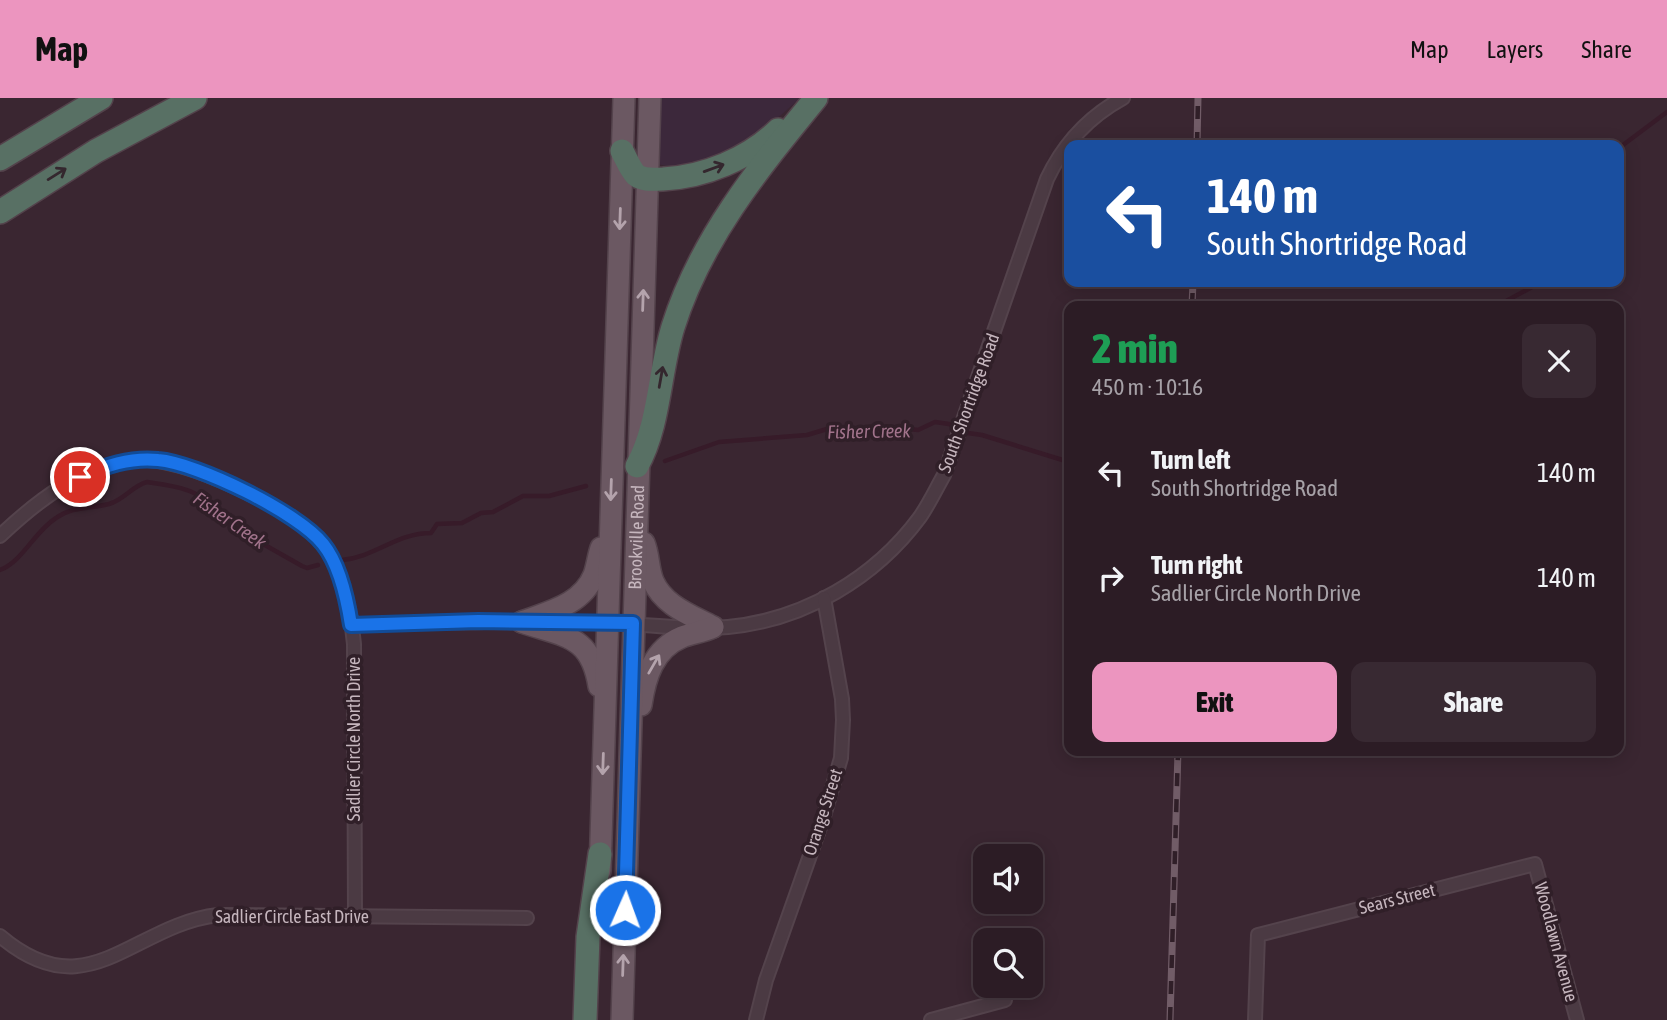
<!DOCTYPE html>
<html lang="en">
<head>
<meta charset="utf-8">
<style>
	:root { --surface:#2c1c25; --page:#382932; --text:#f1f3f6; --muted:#a6a1a7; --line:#483a42; --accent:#ec95bf }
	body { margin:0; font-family:"Asap Condensed",sans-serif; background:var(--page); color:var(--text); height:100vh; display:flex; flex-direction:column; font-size:26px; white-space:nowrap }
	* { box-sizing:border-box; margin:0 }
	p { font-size:23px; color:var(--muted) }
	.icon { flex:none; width:38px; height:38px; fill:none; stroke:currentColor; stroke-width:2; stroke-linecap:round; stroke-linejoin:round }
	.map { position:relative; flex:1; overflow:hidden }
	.drawer { position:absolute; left:1064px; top:203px; width:560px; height:455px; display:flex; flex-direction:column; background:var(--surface); border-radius:14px; box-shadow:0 4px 18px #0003,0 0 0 2px var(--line) }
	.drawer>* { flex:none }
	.banner { position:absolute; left:1064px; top:42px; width:560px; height:147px; border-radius:14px; box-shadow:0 4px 18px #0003,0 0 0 2px var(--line); background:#1a4fa0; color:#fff; overflow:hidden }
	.tools { position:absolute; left:973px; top:746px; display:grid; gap:14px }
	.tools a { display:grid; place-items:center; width:70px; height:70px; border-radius:14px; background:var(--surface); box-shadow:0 4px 18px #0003,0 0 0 2px var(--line); font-size:35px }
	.pin { position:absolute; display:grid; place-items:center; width:60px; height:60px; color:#fff; margin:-30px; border:4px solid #fff; border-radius:50%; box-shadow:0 2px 7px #0007 }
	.me { position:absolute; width:77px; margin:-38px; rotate:2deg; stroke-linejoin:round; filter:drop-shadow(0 0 5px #0008) }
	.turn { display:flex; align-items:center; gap:24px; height:147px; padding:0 28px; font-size:32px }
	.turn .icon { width:91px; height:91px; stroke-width:2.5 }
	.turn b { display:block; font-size:49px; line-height:60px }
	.round { display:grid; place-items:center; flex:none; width:74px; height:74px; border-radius:14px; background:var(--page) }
	.overview { display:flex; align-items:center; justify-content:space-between; height:119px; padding:0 28px }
	h1 { font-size:42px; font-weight:800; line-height:52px; color:#1e9e55 }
	.action { display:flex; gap:14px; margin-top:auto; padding:14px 28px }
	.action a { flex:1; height:80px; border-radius:14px; background:var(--accent); color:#111; font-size:28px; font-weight:800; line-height:80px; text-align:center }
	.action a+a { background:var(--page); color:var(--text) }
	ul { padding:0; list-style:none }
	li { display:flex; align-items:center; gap:21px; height:105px; padding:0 28px }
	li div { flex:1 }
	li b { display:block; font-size:26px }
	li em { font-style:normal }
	header { display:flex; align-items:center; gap:42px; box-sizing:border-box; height:98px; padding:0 35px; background:var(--accent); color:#111 }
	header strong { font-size:33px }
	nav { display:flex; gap:38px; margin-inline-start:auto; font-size:24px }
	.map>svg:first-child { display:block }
	.green { fill:#3c283b }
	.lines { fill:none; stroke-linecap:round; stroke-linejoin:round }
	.stream { stroke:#371b29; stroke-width:4.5 }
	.minor-casing { stroke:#54434c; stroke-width:16 }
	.primary-casing { stroke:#54434c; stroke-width:24 }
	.motorway-casing { stroke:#53424b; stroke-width:26 }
	.minor { stroke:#4b3a43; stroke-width:12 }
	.primary { stroke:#6b5862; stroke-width:21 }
	.motorway { stroke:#587064; stroke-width:23 }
	.rail-casing { stroke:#715c67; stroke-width:7 }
	.rail { stroke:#301f28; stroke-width:4.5; stroke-dasharray:13; stroke-linecap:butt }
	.oneway { stroke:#34272e }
	.oneway2 { stroke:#b4a3ac }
	.route-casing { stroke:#114b97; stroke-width:18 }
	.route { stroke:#1a73e8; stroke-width:12 }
	.labels { text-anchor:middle; stroke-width:7; stroke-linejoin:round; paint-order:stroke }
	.street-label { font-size:18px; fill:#c6b6be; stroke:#301f28 }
	.water-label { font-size:19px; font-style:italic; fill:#a1738b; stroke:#301f28 }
</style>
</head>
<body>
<header>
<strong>Map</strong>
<nav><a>Map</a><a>Layers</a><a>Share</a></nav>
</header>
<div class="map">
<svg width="1667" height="922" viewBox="0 0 1667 922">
	<rect width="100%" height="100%" fill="#3a2631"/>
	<path class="green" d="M661,0H800C763,34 711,78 657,66Z"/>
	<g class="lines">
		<g class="stream">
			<polyline points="1619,50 1667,14"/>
			<polyline points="1497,208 1532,189 1534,184"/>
			<polyline points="665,363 719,344 807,337 827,331 853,334 889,329 918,332 935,324 949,326 968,335 982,337 1069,364"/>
			<path d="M342,462C375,459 397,435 431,435L437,426L462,425L481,415L493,414L523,398H549L586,388"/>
			<path d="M0,472C23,463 34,434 56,420C73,408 89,411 109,406C124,402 132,388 147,384C165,387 190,389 205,402C216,410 222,421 233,429L302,468L307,470L318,467"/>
		</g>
		<g class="minor-casing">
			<g id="minor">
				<path d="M0,438C38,402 83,367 137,362C181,357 293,411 322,445C342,468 351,516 354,546L355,820"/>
				<path d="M351,527C435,523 517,524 601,525C642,525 686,533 728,529C804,522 875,480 920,419C929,406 936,391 944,377L1047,81C1064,45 1088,19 1123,0"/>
				<path d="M0,838C88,913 132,827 218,817L527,820"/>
				<polyline points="756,922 766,882 824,718 841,660 843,622 842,601 824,500"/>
				<polyline points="931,922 1005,902"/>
				<polyline points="1255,922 1258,837 1535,766 1577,922"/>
			</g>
		</g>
		<g class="primary-casing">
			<g id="primary">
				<path d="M644,445C649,457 648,471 653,483C664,508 691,517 713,529"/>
				<path d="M522,524C548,514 582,507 594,477C597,469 598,459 601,450"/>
				<path d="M522,524C565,539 591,537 599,588"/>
				<path d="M641,607C645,580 653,551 682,539C692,535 703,534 713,529"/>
				<polyline points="600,773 624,0"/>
				<path id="s1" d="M622,922L650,0"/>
			</g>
		</g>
		<g class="motorway-casing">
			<g id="motorway">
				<path d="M622,53C626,60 630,71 636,77C644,83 654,81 663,81C704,79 748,61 778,32"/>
				<polyline points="0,61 101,0"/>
				<polyline points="0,114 96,53 195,0"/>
				<path d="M637,368C660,326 659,274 673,229C701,140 758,71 816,0"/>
				<polyline points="585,922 588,839 600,756"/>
			</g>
		</g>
		<use href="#minor" class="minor"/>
		<use href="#primary" class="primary"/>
		<use href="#motorway" class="motorway"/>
		<g class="rail-casing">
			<g id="rail">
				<polyline points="1197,47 1198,0"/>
				<polyline points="1192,208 1193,184"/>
				<polyline points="1170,922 1178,653"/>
			</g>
		</g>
		<use href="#rail" class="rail"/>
	</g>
	<defs><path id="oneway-shaft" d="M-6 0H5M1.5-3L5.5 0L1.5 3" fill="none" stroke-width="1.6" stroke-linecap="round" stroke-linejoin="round" transform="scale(1.75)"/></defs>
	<g class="oneway">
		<use href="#oneway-shaft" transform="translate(714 70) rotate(-20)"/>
		<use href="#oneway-shaft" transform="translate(57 76) rotate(-32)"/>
		<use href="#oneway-shaft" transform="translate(661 279) rotate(-80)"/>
	</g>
	<g class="oneway2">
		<use href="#oneway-shaft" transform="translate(620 121) rotate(92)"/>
		<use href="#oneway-shaft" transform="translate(643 202) rotate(-88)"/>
		<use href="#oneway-shaft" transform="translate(611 392) rotate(92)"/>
		<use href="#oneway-shaft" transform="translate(654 566) rotate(-60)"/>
		<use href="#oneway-shaft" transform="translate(603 666) rotate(92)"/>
		<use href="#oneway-shaft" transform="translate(623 867) rotate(-88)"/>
	</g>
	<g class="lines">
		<g class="route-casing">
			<path id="route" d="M80,379C105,368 130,359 158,362C197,365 299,415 323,446C340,467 347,501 351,527L478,523L633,525L625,812"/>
		</g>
		<use href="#route" class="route"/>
	</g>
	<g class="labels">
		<g class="street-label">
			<text transform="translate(969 305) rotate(-70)" y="6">South Shortridge Road</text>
			<text dy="6" stroke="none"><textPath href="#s1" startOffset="483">Brookville Road</textPath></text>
			<text transform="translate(354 641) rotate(-90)" y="6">Sadlier Circle North Drive</text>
			<text transform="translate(823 714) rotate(-72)" y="6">Orange Street</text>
			<text transform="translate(1397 801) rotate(-14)" y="6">Sears Street</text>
			<text x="292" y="825">Sadlier Circle East Drive</text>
			<text transform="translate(1556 844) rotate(75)" y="6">Woodlawn Avenue</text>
		</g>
		<g class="water-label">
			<text transform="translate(869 333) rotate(-1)" y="7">Fisher Creek</text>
			<text transform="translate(230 422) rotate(35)" y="7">Fisher Creek</text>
		</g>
	</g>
</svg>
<div class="tools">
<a><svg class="icon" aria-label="sound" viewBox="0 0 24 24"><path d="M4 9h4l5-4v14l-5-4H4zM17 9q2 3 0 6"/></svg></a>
<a><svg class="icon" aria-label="search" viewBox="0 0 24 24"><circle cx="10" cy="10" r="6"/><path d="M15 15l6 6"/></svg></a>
</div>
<div class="pin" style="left:80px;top:379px;background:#d93025"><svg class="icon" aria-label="arrive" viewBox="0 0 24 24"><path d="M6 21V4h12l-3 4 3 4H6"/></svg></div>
<svg class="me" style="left:625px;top:812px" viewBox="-20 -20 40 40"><circle r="17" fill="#1a73e8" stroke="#fff" stroke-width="3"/><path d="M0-11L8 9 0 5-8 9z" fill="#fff"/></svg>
<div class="banner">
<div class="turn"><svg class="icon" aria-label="left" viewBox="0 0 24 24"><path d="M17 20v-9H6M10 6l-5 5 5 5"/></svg><div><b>140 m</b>South Shortridge Road</div></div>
</div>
<section class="drawer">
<div class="overview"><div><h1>2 min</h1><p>450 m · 10:16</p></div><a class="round"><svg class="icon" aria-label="close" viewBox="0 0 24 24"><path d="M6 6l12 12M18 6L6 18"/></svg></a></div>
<ul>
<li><svg class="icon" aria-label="left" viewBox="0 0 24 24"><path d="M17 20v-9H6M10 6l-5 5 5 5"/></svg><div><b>Turn left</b><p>South Shortridge Road</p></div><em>140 m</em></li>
<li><svg class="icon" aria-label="right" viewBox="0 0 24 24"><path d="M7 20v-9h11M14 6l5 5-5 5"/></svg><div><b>Turn right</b><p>Sadlier Circle North Drive</p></div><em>140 m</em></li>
</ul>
<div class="action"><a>Exit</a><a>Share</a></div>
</section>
</div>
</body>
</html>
